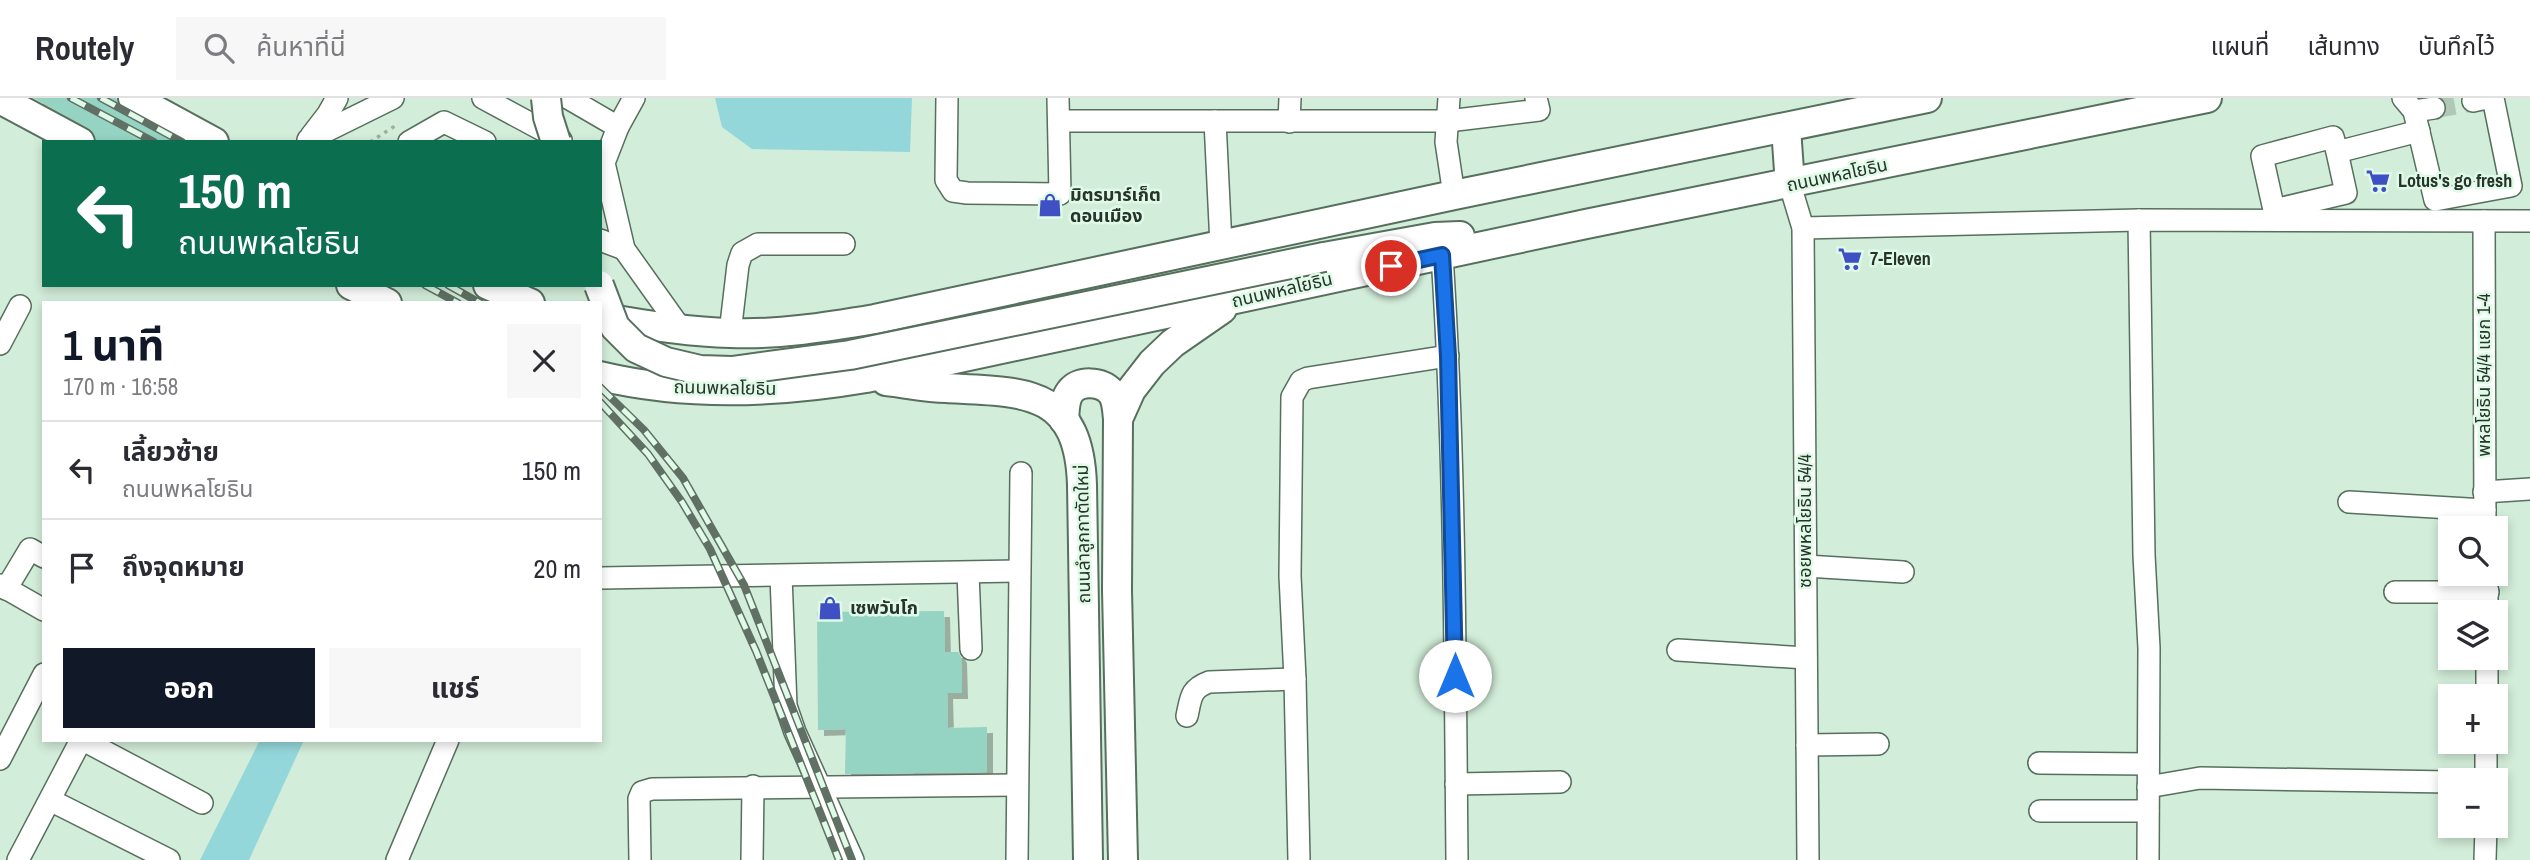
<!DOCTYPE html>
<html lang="th">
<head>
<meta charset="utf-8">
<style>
	:root { --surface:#fff; --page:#f7f7f7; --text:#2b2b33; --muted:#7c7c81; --line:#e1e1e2; --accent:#111827 }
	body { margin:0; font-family:"Archivo Narrow","Noto Sans Thai",sans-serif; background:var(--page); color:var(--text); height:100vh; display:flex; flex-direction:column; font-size:26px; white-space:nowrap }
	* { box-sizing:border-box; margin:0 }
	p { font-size:23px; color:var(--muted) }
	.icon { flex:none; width:38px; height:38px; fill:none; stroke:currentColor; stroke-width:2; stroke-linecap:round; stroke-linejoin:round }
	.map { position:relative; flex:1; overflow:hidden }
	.sheet { position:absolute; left:42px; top:203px; width:560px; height:441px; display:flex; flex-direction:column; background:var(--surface); border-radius:0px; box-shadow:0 4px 10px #0003 }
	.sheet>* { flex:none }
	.hud { position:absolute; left:42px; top:42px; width:560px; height:147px; border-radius:0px; box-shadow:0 4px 10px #0003; background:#0b6e4f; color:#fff; overflow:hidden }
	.controls { position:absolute; left:2438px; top:418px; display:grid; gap:14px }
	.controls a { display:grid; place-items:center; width:70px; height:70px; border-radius:0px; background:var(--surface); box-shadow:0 4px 10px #0003; font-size:35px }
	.pin { position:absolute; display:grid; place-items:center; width:60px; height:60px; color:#fff; margin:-30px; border:4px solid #fff; border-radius:50%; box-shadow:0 2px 7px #0007 }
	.me { position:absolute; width:77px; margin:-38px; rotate:0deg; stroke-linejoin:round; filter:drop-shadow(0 0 5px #0008) }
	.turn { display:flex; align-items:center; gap:24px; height:147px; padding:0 21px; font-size:32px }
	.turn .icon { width:91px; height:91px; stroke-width:2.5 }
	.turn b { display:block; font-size:49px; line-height:60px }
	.round { display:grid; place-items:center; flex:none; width:74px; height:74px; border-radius:0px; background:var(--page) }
	.overview { display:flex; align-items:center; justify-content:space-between; height:119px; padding:0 21px }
	h1 { font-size:42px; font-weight:700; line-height:52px; color:var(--accent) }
	.primary-button { display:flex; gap:14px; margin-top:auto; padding:14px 21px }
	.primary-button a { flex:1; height:80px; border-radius:0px; background:var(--accent); color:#fff; font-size:28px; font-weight:700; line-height:80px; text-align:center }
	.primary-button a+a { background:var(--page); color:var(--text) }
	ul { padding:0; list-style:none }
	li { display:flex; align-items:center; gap:21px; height:98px; padding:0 21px; border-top:2px solid var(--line) }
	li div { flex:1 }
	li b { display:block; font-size:26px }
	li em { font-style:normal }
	header { display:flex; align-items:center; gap:42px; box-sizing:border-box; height:98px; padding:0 35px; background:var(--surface); border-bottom:2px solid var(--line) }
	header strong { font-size:33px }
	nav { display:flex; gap:38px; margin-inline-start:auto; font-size:24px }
	.search { width:490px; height:63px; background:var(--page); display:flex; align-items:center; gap:18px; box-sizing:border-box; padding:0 24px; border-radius:0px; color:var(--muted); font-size:26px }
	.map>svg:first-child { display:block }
	.water { fill:#94d7db }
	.building { fill:#95d3c3; filter:url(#shadow) }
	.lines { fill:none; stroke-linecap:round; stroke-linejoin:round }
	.minor-tunnel { stroke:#b0c8b6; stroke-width:21; stroke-dasharray:21 10; stroke-linecap:butt }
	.minor-casing { stroke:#576f5d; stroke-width:24 }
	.major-casing { stroke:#576f5d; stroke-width:32 }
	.path { stroke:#9bb0a0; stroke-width:3.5; stroke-dasharray:3.5 5; stroke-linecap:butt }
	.minor { stroke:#fff; stroke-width:21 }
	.major { stroke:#fff; stroke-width:28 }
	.rail-casing { stroke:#607064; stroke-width:8 }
	.rail { stroke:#dffae6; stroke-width:5; stroke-dasharray:16; stroke-linecap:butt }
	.major-bridge-casing { stroke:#576f5d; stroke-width:32; stroke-linecap:butt }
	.major-bridge { stroke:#fff; stroke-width:28 }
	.route-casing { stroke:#114b97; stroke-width:18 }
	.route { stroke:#1a73e8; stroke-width:12 }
	.labels { text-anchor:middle; stroke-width:5; stroke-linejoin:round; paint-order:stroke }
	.street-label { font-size:18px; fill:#28332b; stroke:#dffae6 }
	.poi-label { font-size:18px; font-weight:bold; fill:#28332b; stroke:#dffae6; text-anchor:start }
</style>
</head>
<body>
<header>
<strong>Routely</strong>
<div class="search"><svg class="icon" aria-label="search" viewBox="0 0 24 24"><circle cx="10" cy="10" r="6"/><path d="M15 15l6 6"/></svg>ค้นหาที่นี่</div>
<nav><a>แผนที่</a><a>เส้นทาง</a><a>บันทึกไว้</a></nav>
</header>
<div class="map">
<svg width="2530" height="762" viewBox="0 0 2530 762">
	<defs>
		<filter id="shadow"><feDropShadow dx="6" dy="6" stdDeviation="0" flood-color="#0004"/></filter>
	</defs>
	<rect width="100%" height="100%" fill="#d2edd9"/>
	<g class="water">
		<polygon points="715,0 912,0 910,54 752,51 722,29"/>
		<polygon points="260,642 304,642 249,762 200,762"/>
	</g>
	<g class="building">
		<polygon points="33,0 116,0 119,8 125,15 179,44 97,44 94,36 88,30"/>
		<polygon points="944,513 945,554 958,554 961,559 962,595 947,595 948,630 987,629 987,674 845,676 846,631 818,632 817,514"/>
	</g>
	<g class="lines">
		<polyline class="minor-tunnel" points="2434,10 2473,3"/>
		<g class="minor-casing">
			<g id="minor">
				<polyline points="483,0 561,42"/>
				<polyline points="568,0 618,29 604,65 624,151 681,231"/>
				<polyline points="947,0 946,82 953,93 967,95 1060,96 1058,0"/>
				<polyline points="1449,0 1446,44 1454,97"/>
				<polyline points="2403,0 2414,13 2434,10"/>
				<polyline points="2473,3 2487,0"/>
				<polyline points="2414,13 2435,102 2511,88 2493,0"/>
				<polyline points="1059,23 1448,23 1539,12 1536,0"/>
				<polyline points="1215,23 1221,147"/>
				<polyline points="1289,24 1290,0"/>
				<polyline points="618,29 634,0"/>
				<polyline points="311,38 328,16 337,0"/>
				<polyline points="308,42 393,0"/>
				<polyline points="409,44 444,24 485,44"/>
				<polyline points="2337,54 2333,39 2262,58 2274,112 2346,95 2337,54 2419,33"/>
				<polyline points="1790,87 1803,130 1808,762"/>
				<polyline points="2139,122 2144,457 2149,550 2148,762"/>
				<polyline points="2484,123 2485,430"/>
				<polyline points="1803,130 2139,122 2530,123"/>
				<polyline points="600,142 624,151"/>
				<path d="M1442,157C1455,358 1455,560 1457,762"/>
				<polyline points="730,235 738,167 742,155 758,146 844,146"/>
				<polyline points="0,246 20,208"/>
				<polyline points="2484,394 2530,391"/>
				<polyline points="2349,404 2485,412"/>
				<polyline points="1806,468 1903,474"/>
				<polyline points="968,475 971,551"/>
				<polyline points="2487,476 2487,514"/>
				<polyline points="781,478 786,608 795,634 853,762"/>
				<polyline points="600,480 1019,473"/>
				<polyline points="0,487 44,512"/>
				<polyline points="6,491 30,451 44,459"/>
				<polyline points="2395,494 2488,494"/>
				<polyline points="1678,552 1806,560"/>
				<polyline points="2487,598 2487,560"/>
				<path d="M1187,618C1191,600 1190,591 1209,584L1295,581"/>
				<polyline points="83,642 202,705"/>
				<polyline points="1807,647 1878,646"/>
				<polyline points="0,661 44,576"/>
				<polyline points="2039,665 2148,666"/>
				<polyline points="2486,682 2486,644"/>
				<polyline points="1456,686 1560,684"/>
				<polyline points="2148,689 2200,680 2450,684"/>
				<polyline points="50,702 169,762"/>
				<polyline points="2040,713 2148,713"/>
				<polyline points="18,762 81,642"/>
				<polyline points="397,762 448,642"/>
				<polyline points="640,762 639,701 642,694 652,691 1016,687"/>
				<polyline points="752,762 753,688"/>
				<polyline points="1017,762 1021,375"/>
				<polyline points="1299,762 1295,581 1290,478 1292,299 1301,283 1308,280 1448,258"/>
				<polyline points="2485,762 2486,728"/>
			</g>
		</g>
		<g class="major-casing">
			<g id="major">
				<polyline points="133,0 214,44"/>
				<polyline points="0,1 80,44"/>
				<polyline points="1786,30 1790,87"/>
				<polyline points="1324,159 1435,139 1460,138"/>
				<polyline points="351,187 387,205"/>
				<polyline points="488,187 530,205"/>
				<path d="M600,219C643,227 686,234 730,235C778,237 827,229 875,221L1454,97L1927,0"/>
				<path d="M600,278C688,299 778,295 866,280L1586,126L2207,0"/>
				<path d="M886,283C906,285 926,290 946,290C1023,294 1079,290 1082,387L1088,762"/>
				<path d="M1064,322C1065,313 1064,302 1070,294C1079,282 1101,283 1111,294C1117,301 1117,312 1118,321"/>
				<polyline points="1123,762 1117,492 1118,321 1131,292 1152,265 1173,245 1222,211"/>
			</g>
		</g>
		<polyline class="path" points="370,44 395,28"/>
		<use href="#minor" class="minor"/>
		<use href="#major" class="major"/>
		<g class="rail-casing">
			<g id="rail">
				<polyline points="71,0 154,44"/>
				<polyline points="101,0 182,44"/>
				<polyline points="425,187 458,205"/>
				<polyline points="448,187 480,205"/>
				<polyline points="600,289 644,332 683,380 744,487 852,762"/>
				<polyline points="600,304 648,356 682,404 710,451 756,553 839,762"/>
			</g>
		</g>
		<use href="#rail" class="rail"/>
		<g class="major-bridge-casing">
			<g id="major-bridge">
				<polyline points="546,0 548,19 556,44"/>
				<polyline points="599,187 615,229 636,250 666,264 700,272 732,273 850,257 1324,159"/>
			</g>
		</g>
		<use href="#major-bridge" class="major-bridge"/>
	</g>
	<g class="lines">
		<g class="route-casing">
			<polyline id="route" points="1391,168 1442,157 1448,258 1455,578"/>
		</g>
		<use href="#route" class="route"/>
	</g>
	<defs>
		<g id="supermarket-bare" transform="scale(1.89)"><path d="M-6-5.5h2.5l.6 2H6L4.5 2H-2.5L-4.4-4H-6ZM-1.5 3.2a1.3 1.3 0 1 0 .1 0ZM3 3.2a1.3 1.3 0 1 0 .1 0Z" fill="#3f50c4" stroke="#dffae6" stroke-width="2.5" paint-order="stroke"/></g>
		<g id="shop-bare" transform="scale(1.89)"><path d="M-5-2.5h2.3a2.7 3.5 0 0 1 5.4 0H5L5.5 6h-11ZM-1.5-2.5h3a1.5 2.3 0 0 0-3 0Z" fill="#3f50c4" stroke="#dffae6" stroke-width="2.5" paint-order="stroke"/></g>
	</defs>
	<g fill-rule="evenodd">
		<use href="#supermarket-bare" x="2378" y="83"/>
		<use href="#shop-bare" x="1050" y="107"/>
		<use href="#supermarket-bare" x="1850" y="161"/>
		<use href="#shop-bare" x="830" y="510"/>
	</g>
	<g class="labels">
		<g class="street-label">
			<text transform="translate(1837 77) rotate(-12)" y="6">ถนนพหลโยธิน</text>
			<text transform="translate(1282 192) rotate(-13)" y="6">ถนนพหลโยธิน</text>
			<text transform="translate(2484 277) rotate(-90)" y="6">พหลโยธิน 54/4 แยก 1-4</text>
			<text transform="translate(725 290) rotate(1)" y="6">ถนนพหลโยธิน</text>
			<text transform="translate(1805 423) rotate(-90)" y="6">ซอยพหลโยธิน 54/4</text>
			<text transform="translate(1083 436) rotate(-91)" y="6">ถนนลำลูกกาตัดใหม่</text>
		</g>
		<g class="poi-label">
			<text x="2398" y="89">Lotus's go fresh</text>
			<text x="1070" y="103">มิตรมาร์เก็ต<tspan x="1070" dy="21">ดอนเมือง</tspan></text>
			<text x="1870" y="167">7-Eleven</text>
			<text x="850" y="516">เซพวันโก</text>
		</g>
	</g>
</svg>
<div class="controls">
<a><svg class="icon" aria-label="search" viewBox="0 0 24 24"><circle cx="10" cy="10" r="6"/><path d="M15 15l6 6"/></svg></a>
<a><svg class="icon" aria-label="layers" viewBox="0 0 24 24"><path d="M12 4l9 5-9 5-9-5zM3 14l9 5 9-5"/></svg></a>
<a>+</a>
<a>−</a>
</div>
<div class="pin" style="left:1391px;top:168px;background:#d93025"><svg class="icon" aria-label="arrive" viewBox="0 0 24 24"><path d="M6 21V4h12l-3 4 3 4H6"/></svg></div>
<svg class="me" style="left:1455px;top:578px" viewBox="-20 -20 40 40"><circle r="19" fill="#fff"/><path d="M0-13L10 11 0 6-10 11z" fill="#1a73e8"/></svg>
<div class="hud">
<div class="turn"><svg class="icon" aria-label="left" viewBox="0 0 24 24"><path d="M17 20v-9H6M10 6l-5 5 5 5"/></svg><div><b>150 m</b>ถนนพหลโยธิน</div></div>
</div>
<section class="sheet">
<div class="overview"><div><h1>1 นาที</h1><p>170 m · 16:58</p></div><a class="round"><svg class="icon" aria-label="close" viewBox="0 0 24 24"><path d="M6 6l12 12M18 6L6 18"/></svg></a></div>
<ul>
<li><svg class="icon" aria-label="left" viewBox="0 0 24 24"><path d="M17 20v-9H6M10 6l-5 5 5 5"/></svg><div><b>เลี้ยวซ้าย</b><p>ถนนพหลโยธิน</p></div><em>150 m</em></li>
<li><svg class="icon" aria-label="arrive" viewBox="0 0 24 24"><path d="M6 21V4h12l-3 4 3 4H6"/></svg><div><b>ถึงจุดหมาย</b></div><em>20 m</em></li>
</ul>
<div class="primary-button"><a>ออก</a><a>แชร์</a></div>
</section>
</div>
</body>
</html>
